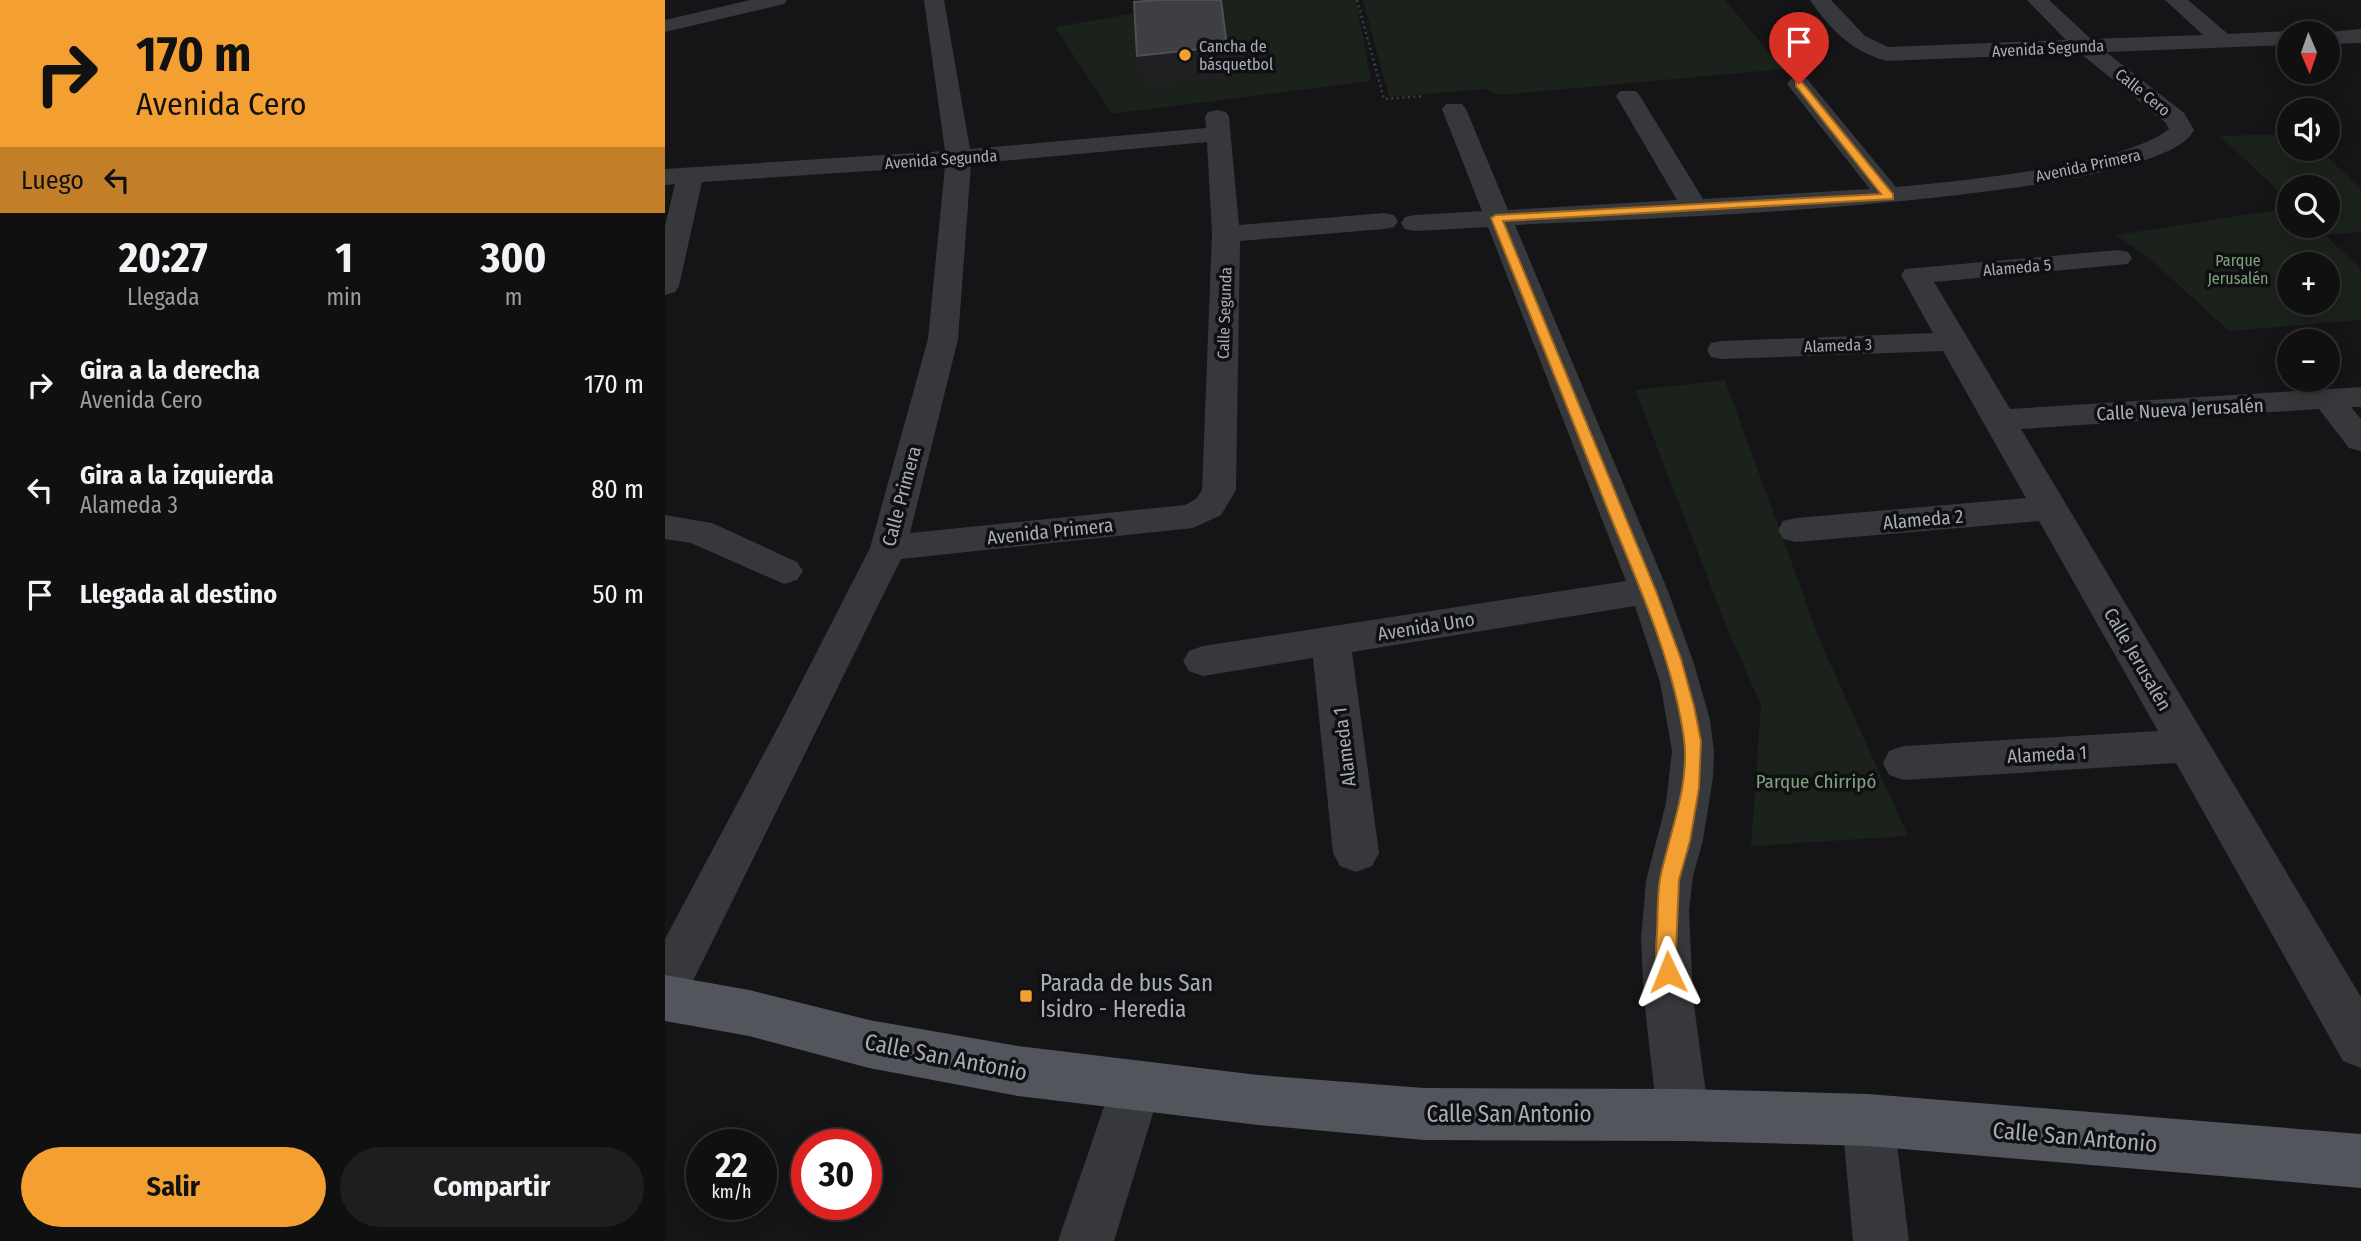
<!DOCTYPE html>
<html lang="es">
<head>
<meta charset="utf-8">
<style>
	:root { --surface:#101011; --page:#1e1e1f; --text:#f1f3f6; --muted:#9c9d9f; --line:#303031; --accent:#f39f31 }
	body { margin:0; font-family:"Fira Sans Condensed",sans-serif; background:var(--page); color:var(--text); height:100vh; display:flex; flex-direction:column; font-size:26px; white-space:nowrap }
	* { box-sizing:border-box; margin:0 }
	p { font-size:23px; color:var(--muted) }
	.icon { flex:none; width:38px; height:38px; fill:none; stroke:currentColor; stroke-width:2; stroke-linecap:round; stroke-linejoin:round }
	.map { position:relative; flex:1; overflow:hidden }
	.drawer { display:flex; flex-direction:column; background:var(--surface); width:665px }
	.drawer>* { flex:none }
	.hud { background:#f39f31; color:#111; overflow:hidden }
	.needle { width:46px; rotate:178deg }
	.buttons { position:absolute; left:1612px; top:21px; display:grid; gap:14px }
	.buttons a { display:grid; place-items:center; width:63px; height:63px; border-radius:50%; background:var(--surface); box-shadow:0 4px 18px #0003,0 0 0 2px var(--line); font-size:35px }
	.speed { position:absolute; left:21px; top:1129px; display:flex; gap:14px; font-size:35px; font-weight:700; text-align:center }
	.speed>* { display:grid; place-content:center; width:91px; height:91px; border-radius:50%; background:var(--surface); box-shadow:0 4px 18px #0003,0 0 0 2px var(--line); line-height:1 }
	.speed small { font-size:18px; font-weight:400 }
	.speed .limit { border:10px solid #d22; background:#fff; color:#111 }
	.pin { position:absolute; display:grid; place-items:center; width:60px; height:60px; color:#fff; margin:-72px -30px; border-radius:50% 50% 50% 0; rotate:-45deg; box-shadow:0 0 7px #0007 }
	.pin .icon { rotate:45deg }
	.me { position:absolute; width:77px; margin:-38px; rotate:358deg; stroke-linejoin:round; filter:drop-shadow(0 0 5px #0008) }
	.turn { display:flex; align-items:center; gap:24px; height:147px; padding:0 21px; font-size:32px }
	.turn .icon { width:91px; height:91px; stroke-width:2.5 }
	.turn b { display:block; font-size:49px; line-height:60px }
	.then { display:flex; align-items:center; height:66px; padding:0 21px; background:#0003; gap:14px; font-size:26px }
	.eta { display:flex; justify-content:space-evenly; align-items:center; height:119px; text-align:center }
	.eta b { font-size:42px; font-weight:700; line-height:49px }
	.primary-button { display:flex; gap:14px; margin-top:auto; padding:14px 21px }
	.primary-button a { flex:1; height:80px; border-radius:42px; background:var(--accent); color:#111; font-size:28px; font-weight:700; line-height:80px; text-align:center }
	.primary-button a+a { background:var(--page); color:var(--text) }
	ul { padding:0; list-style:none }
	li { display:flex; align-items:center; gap:21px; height:105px; padding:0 21px }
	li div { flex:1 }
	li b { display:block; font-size:26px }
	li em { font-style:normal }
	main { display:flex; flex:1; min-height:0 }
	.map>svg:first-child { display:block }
	.green { fill:#1b221b; fill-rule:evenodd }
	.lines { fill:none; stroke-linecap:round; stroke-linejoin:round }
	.path { stroke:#3c3f43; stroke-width:2.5; stroke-dasharray:2 3.5; stroke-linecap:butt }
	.minor { fill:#36383c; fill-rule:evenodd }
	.major { fill:#52555b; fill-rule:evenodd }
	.shaded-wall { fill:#202023 }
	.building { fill:#3e3f43; stroke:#4e5055; stroke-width:2 }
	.route { fill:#f39f31; stroke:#9e6720; stroke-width:2 }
	.poi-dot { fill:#f39f31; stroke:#101012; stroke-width:2.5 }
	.labels { text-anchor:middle; stroke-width:7; stroke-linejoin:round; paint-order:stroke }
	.far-poi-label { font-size:16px; fill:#a7adb7; stroke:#101012; text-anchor:start }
	.far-street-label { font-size:16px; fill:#a7adb7; stroke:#101012 }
	.far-park-label { font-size:16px; fill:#7fa27e; stroke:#101012 }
	.street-label { font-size:19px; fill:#a7adb7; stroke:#101012 }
	.park-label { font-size:19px; fill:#7fa27e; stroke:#101012 }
	.near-poi-label { font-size:23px; fill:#a7adb7; stroke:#101012; text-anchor:start }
	.near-street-label { font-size:23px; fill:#a7adb7; stroke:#101012 }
</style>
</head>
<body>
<main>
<section class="drawer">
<div class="hud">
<div class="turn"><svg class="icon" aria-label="right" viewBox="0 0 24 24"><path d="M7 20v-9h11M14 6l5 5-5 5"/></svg><div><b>170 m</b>Avenida Cero</div></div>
<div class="then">Luego<svg class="icon" aria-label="left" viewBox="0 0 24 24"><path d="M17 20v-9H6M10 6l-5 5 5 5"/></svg></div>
</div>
<div class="eta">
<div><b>20:27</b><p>Llegada</p></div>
<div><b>1</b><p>min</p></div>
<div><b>300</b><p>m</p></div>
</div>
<ul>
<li><svg class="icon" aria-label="right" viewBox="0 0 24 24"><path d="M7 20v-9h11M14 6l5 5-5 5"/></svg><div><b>Gira a la derecha</b><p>Avenida Cero</p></div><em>170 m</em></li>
<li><svg class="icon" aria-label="left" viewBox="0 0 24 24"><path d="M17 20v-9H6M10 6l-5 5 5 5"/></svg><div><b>Gira a la izquierda</b><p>Alameda 3</p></div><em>80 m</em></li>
<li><svg class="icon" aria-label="arrive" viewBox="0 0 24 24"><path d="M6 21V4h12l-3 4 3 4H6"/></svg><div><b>Llegada al destino</b></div><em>50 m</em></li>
</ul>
<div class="primary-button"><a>Salir</a><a>Compartir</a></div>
</section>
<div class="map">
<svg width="1696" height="1241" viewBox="0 0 1696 1241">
	<rect width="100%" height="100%" fill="#151517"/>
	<g class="green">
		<polygon points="548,0 691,0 706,81 447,114 390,27"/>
		<polygon points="698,0 1060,0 1118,69 834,95 821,89 724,97"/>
		<path d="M1624,134V149H1654L1696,189V232L1660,235L1696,269V320L1564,331L1484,258L1451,235L1624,208V226H1662V187H1624V201L1555,136ZM1662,264V303H1624V264Z"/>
		<polygon points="1060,380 1155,641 1243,836 1086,846 1096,705 1063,630 970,390"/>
	</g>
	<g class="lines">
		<polyline class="path" points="692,0 719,99 759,96"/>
		<g class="minor">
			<polygon points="85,0 122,0 119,4 0,32 0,20"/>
			<path d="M259,0H279L305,149L541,128L540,117L543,112L552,110L561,112L564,117L574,225L719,213L729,215L733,221L729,227L719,229L575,241L571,490L556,515L528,528L236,559L17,1003L0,1009V939L120,714L205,548L263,339L280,166L37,182L14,286L10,292L0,295V226L10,184L0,185V169L280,151ZM542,142L547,234L537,490L531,499L520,505L245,533L293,339L306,164Z"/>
			<path d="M1145,0H1166L1200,36L1223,47L1401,40L1362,0H1384L1426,39L1538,35L1500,0H1523L1563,34L1624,31L1631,33H1624V45L1441,52L1519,113L1529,130C1494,204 946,220 850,225L1003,591L1029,664L1045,720L1049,751L1048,777L1038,840L1028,876L1024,910L1028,998L1044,1115L1037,1133L1018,1141L999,1133L992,1115L979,998L976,939L981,881L1001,803L1007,751L995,682L970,606L687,652L714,853L707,866L691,872L675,866L668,853L648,658L538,676L524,671L518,661L524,651L538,646L961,581L823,227L750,231L740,229L736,223L740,217L750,215L817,211L777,109L781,104H797L801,109L843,210L1012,200L951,96L955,91H971L975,96L1038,199L1205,189L1122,84L1126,79H1142L1231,187C1293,181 1459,166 1504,129L1501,123L1415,53L1222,61C1187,52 1165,29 1145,0Z"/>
			<polygon points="1696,29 1696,43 1662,44 1662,33 1654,33"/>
			<polygon points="1453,250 1463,252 1467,258 1463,264 1269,282 1345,409 1696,387 1696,407 1686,407 1696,419 1696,451 1684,448 1654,409 1356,429 1696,997 1696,1068 1678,1061 1511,763 1239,780 1224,775 1218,763 1224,751 1239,746 1493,731 1374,521 1131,542 1118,539 1113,530 1118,521 1131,518 1361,498 1278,351 1057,359 1046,357 1042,350 1046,343 1057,341 1268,333 1236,275 1240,269"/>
			<polygon points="0,515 47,523 132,562 138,571 132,580 119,584 26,543 0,539"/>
			<polygon points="470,1062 488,1069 496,1087 449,1241 393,1241 452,1069"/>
			<polygon points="1203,1094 1222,1102 1229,1120 1244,1241 1188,1241 1177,1120 1184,1102"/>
		</g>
		<polygon class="major" points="0,975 84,990 204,1020 353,1046 593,1075 759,1088 1018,1089 1203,1094 1696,1134 1696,1188 1203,1146 1018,1141 759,1140 593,1125 353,1096 204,1068 84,1036 0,1021"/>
	</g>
	<polygon class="shaded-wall" points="556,0 567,77 479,87 472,56"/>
	<polygon class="building" points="491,0 556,0 562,46 472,56 469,2"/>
	<path class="route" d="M1131,82H1137L1228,194V199L838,221L991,591L1016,659L1029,706L1036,741L1034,788L1025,841L1014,880L1011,951L1013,972L1010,979L1003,981L996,979C989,964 991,947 992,932C993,915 992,896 995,879C1004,834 1025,786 1019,739C1008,659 972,582 942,508C904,411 865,315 826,218L831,215L1216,194L1131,86Z"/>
	<g class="poi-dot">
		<circle cx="520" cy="55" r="7"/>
		<rect x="354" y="989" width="14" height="14" rx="3.5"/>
	</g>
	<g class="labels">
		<g class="far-poi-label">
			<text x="534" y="52">Cancha de<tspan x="534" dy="18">básquetbol</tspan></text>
		</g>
		<g class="far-street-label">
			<text transform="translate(1383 48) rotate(-3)" y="6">Avenida Segunda</text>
			<text transform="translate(1478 92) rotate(39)" y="6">Calle Cero</text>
			<text transform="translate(276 159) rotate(-4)" y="6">Avenida Segunda</text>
			<text transform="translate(1423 165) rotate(-12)" y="6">Avenida Primera</text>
			<text transform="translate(1352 267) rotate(-5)" y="6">Alameda 5</text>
			<text transform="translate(559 313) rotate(-88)" y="6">Calle Segunda</text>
			<text transform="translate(1173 345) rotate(-2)" y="6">Alameda 3</text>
		</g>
		<g class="far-park-label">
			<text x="1573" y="266">Parque<tspan x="1573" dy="18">Jerusalén</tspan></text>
		</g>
		<g class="street-label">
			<text transform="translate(1515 409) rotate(-3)" y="7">Calle Nueva Jerusalén</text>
			<text transform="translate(236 496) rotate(-75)" y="7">Calle Primera</text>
			<text transform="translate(1258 519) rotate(-5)" y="7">Alameda 2</text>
			<text transform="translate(385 531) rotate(-6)" y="7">Avenida Primera</text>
			<text transform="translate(761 626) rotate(-9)" y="7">Avenida Uno</text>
			<text transform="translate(1473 659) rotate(60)" y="7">Calle Jerusalén</text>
			<text transform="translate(679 747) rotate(-97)" y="7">Alameda 1</text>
			<text transform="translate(1382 754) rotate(-3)" y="7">Alameda 1</text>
		</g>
		<g class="park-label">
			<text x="1151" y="788">Parque Chirripó</text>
		</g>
		<g class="near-poi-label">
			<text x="375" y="991">Parada de bus San<tspan x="375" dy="26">Isidro - Heredia</tspan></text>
		</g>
		<g class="near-street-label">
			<text transform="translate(281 1057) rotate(11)" y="8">Calle San Antonio</text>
			<text x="844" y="1122">Calle San Antonio</text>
			<text transform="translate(1410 1137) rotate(5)" y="8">Calle San Antonio</text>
		</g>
	</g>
</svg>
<div class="buttons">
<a><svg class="needle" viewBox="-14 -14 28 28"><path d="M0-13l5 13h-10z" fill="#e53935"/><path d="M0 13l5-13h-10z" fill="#9c9d9f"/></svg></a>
<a><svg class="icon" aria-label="sound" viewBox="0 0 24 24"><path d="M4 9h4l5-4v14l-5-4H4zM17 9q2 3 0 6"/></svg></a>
<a><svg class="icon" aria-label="search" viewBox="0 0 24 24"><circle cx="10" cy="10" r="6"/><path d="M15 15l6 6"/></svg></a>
<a>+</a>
<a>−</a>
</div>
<div class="speed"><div>22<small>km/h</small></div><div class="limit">30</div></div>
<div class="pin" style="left:1134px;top:84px;background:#d93025"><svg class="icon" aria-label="arrive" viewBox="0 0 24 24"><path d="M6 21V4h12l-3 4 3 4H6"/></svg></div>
<svg class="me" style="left:1003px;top:972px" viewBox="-20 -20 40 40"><path d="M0-17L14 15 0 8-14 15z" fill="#f39f31" stroke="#fff" stroke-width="4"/></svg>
</div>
</main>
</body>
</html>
